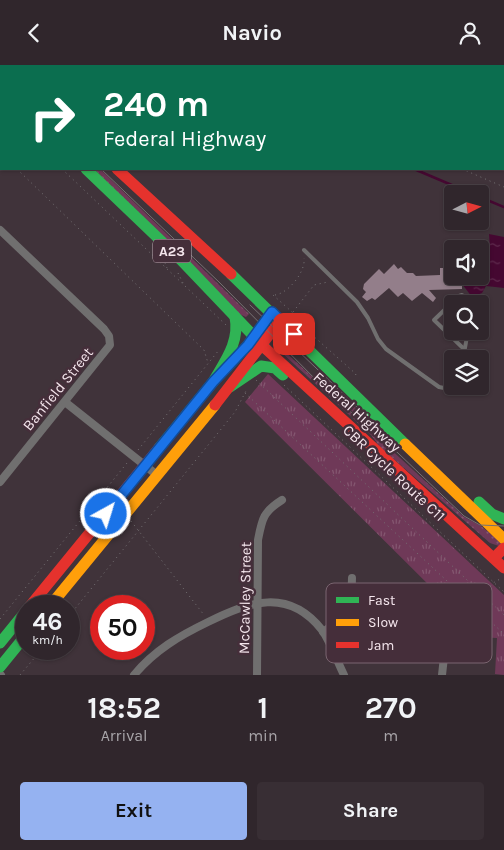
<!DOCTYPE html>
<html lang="en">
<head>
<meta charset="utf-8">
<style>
	:root { --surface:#30262c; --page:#382e34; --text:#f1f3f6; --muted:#a8a5a9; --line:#4b4348; --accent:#95b2f1 }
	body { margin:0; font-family:Karla,sans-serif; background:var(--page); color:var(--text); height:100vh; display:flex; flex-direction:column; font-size:19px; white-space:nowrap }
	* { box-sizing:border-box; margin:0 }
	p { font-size:16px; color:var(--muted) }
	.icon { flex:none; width:28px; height:28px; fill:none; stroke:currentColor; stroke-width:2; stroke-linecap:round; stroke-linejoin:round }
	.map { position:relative; height:610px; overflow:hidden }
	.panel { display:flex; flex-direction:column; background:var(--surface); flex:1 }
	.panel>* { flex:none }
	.guide { position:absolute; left:0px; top:0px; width:505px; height:105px; box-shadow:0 1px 4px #0004,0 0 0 1px var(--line); background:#0b6e4f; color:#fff; overflow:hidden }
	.needle { width:32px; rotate:84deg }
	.fabs { position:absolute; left:444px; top:120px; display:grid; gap:10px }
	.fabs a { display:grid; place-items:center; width:45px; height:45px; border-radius:5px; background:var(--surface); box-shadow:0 1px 4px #0004,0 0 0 1px var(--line); font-size:25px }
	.speed { position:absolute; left:15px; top:530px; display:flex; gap:10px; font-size:25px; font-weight:700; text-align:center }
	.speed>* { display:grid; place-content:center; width:65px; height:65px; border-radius:50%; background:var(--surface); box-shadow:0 1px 4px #0004,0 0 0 1px var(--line); line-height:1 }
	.speed small { font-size:12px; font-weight:400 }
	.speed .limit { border:8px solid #d22; background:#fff; color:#111 }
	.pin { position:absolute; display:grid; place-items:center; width:42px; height:42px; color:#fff; margin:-21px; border-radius:10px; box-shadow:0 2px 8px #0006 }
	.me { position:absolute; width:55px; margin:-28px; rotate:39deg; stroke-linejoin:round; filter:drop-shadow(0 0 4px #0008) }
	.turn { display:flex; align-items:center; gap:18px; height:105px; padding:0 20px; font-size:22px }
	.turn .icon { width:65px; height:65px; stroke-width:2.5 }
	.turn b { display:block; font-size:35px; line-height:42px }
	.eta { display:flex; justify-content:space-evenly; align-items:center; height:85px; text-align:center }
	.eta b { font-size:30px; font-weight:700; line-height:35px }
	.cta { display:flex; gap:10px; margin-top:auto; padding:10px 20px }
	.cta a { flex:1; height:58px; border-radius:5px; background:var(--accent); color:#111; font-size:20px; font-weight:700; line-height:58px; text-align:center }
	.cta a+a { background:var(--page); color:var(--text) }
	header { display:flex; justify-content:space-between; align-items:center; height:65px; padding:0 20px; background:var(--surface); font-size:22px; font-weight:700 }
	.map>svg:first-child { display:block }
	.grass { fill:url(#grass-tufts) }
	.garden { fill:url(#garden-dots) }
	.water { fill:url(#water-ripples) }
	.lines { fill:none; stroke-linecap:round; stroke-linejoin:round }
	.stream { stroke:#450831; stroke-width:2.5 }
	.building { fill:#937e8a }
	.path { stroke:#777476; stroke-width:1; stroke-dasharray:1 4; stroke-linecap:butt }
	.lane { stroke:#706f6f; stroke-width:4 }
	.street { stroke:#706f6f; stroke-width:8 }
	.fast { stroke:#30b455; stroke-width:11 }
	.slow { stroke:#ff9f0a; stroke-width:11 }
	.jam { stroke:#e5322d; stroke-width:11 }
	.tram { stroke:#767073; stroke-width:1 }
	.route-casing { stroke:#114b97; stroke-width:12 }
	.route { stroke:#1a73e8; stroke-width:9 }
	.labels { text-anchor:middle; stroke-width:5; stroke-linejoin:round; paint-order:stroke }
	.shield { fill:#452e3a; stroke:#c0afb7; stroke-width:1 }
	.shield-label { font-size:14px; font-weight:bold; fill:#f5e6ed }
	.street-label { font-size:15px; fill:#f5e6ed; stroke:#452e3a }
	.key { fill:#452e3a; stroke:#7a6570; stroke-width:1 }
	.key-label { font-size:14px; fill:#f5e6ed }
</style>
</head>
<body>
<header><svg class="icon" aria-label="back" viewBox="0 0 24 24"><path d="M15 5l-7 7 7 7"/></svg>Navio<svg class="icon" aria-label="person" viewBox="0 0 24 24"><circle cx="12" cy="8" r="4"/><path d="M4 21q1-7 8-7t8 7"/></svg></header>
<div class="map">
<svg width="504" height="610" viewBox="0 0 504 610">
	<defs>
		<pattern id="grass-tufts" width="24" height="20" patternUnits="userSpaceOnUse" patternTransform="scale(1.25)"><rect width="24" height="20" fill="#6f3958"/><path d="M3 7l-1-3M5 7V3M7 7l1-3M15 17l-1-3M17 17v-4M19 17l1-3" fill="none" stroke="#845670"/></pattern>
		<pattern id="garden-dots" width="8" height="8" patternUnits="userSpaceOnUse" patternTransform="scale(1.25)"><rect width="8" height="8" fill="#6f3958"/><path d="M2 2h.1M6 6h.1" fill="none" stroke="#845670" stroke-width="1.8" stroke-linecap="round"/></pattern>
		<pattern id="water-ripples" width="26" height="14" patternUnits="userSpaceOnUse" patternTransform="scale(1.25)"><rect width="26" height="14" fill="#450831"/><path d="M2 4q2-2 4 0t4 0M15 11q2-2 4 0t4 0" fill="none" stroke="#602c4f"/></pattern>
	</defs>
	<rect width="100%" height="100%" fill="#40333a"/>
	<polygon class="grass" points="268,309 504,530 504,610 495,609 497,573 460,571 458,561 452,559 458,549 245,337"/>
	<g class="garden">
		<polygon points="94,104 100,104 249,249 246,252 239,249"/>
		<polygon points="283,285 464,452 481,461 503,479 499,481 490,478 380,382 371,370 281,287"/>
		<polygon points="324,312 394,380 392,382 329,326 319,316"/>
	</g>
	<polygon class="water" points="489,169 504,172 504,223 486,221 482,228 472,232 462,219 462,211 480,211 480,192 490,183"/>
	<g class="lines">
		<g class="stream">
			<polyline points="268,0 270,1"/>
			<polyline points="414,104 473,129"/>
			<polyline points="480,132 504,142"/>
		</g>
	</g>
	<polygon class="building" points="394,199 398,204 401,202 407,208 413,208 416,211 440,210 440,203 452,203 452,211 462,211 462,224 429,225 436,233 433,237 422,228 412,236 403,228 398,232 389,223 375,235 372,233 367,236 362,232 366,227 363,224 364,219 379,204 384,209"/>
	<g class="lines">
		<g class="path">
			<polyline points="299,0 300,1"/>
			<polyline points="0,43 1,44"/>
			<polyline points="0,88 1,89"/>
			<polyline points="17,104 204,285 208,298"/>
			<polyline points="62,104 226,260"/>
			<polyline points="462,104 504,122"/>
			<polyline points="163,193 167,203"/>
			<polyline points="178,208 183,218"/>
			<polyline points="273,230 292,247 302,261 356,309 355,311"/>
			<path d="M275,230C289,228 306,206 304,193"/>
			<polyline points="293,247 314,220 328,217"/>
			<polyline points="277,277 280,274 285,279 286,276"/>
			<polyline points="256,315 504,550"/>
			<polyline points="284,320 504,527"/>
			<polyline points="245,328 504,569"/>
			<polyline points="138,385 219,285"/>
			<polyline points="131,456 204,550"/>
			<polyline points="69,551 235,347 247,324"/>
			<polyline points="0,554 127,398"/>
			<polyline points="456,568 481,542 483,529 493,518 500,514"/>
			<polyline points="20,610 42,584"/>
		</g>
		<g class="lane">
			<polyline points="504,94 504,95"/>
			<polyline points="304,185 357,237 368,253 378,274 386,284 439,322 449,324 454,321"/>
			<polyline points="465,285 434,255 459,231 462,230 471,239"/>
			<polyline points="463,294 468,266"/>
		</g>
		<g class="street">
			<polyline points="0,165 104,264 109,271 110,280 0,417"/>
			<polyline points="65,337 157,410"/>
			<path d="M323,567C347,551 352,542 352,513"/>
			<polyline points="0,609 1,610"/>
			<path d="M134,610C155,585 179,571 208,557C249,537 288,522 322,565C331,578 337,596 344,610"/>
			<path d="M257,610L258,475C262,454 263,447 282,435"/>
			<polyline points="442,610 445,583 450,574"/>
		</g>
		<g class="fast">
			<polyline points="0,21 1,22"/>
			<polyline points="86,104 181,195 266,284"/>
			<polyline points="231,209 405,379"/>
			<path d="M213,317C225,296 240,277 235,252"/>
			<polyline points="230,322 261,301 275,303 283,310"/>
			<polyline points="159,383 213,317 248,280 272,247"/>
			<polyline points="479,437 492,449 504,454"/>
			<polyline points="0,578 26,546"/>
			<polyline points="0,602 26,570"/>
		</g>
		<g class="slow">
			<polyline points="405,379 504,474"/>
			<polyline points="50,541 215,340"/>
		</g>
		<g class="jam">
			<polyline points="9,0 10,1"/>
			<polyline points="117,104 231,209"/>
			<polyline points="266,284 504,503"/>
			<polyline points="215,340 280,256"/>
			<polyline points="494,493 504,483"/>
			<polyline points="30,541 159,383"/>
		</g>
		<g class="tram">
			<polyline points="0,7 1,8"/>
			<polyline points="101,104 220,218 328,327 398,388 464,451 480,460 504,461"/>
			<polyline points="250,240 382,366"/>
		</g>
	</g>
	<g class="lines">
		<g class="route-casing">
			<polyline id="route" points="106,449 213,317 248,280 272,247 294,269"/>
		</g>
		<use href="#route" class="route"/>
	</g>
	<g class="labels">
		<rect class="shield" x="153" y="174.5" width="38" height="23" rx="4"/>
		<g class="shield-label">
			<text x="172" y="191">A23</text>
		</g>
		<g class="street-label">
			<text transform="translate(58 324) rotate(-51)" y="5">Banfield Street</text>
			<text transform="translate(357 347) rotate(42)" y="5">Federal Highway</text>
			<text transform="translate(394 408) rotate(43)" y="5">CBR Cycle Route C11</text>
			<text transform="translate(245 533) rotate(-89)" y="5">McCawley Street</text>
		</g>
	</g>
	<rect x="326" y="518" width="166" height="80" rx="8" class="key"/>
	<rect x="336" y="532" width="23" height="6" fill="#30b455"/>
	<rect x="336" y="554" width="23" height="7" fill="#ff9f0a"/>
	<rect x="336" y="577" width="23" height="6" fill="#e5322d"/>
	<g class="key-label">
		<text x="368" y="540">Fast</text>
		<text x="368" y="562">Slow</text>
		<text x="368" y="585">Jam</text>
	</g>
</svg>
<div class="fabs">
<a><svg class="needle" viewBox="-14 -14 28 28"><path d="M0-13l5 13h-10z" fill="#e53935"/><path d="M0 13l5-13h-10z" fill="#a8a5a9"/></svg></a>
<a><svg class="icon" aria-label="sound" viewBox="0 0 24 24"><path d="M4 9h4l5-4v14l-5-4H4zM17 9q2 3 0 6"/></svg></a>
<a><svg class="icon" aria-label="search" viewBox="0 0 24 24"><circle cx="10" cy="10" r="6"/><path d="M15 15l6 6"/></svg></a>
<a><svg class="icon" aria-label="layers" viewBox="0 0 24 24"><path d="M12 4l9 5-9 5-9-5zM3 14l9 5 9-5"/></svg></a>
</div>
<div class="speed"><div>46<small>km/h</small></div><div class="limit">50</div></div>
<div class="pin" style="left:294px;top:269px;background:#d93025"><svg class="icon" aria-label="arrive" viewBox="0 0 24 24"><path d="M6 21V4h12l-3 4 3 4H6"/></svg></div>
<svg class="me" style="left:106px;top:449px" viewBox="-20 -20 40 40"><circle r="17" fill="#1a73e8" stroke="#fff" stroke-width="3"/><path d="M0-11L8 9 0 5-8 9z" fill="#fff"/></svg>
<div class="guide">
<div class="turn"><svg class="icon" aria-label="right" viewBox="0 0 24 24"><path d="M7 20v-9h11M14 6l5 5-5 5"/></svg><div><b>240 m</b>Federal Highway</div></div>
</div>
</div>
<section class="panel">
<div class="eta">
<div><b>18:52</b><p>Arrival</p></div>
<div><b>1</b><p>min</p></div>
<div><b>270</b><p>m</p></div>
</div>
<div class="cta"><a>Exit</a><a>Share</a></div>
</section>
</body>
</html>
